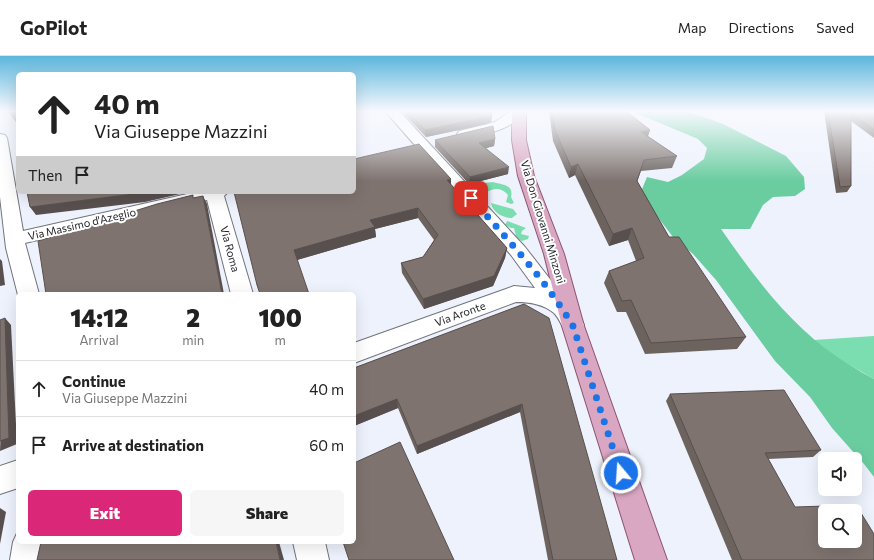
<!DOCTYPE html>
<html lang="en">
<head>
<meta charset="utf-8">
<style>
	:root { --surface:#fff; --page:#f6f6f6; --text:#222; --muted:#767676; --line:#e0e0e0; --accent:#db2777 }
	body { margin:0; font-family:Commissioner,sans-serif; background:var(--page); color:var(--text); height:100vh; display:flex; flex-direction:column; font-size:15px; white-space:nowrap }
	* { box-sizing:border-box; margin:0 }
	p { font-size:13px; color:var(--muted) }
	.icon { flex:none; width:22px; height:22px; fill:none; stroke:currentColor; stroke-width:2; stroke-linecap:round; stroke-linejoin:round }
	.map { position:relative; flex:1; overflow:hidden }
	.drawer { position:absolute; left:16px; top:236px; width:340px; height:252px; display:flex; flex-direction:column; background:var(--surface); border-radius:6px; box-shadow:0 4px 16px #0002 }
	.drawer>* { flex:none }
	.top-card { position:absolute; left:16px; top:16px; width:340px; height:122px; border-radius:6px; box-shadow:0 4px 16px #0002; background:#fff; color:var(--text); overflow:hidden }
	.buttons { position:absolute; left:818px; top:396px; display:grid; gap:8px }
	.buttons a { display:grid; place-items:center; width:44px; height:44px; border-radius:6px; background:var(--surface); box-shadow:0 4px 16px #0002; font-size:20px }
	.pin { position:absolute; display:grid; place-items:center; width:34px; height:34px; color:#fff; margin:-17px; border-radius:8px; box-shadow:0 2px 6px #0006 }
	.me { position:absolute; width:44px; margin:-22px; rotate:342deg; stroke-linejoin:round; filter:drop-shadow(0 0 3px #0008) }
	.turn { display:flex; align-items:center; gap:14px; height:84px; padding:0 12px; font-size:18px }
	.turn .icon { width:52px; height:52px; stroke-width:2.5 }
	.turn b { display:block; font-size:28px; line-height:34px }
	.then { display:flex; align-items:center; height:38px; padding:0 12px; background:#0003; gap:8px; font-size:15px }
	.eta { display:flex; justify-content:space-evenly; align-items:center; height:68px; text-align:center }
	.eta b { font-size:24px; font-weight:800; line-height:28px }
	.primary-button { display:flex; gap:8px; margin-top:auto; padding:8px 12px }
	.primary-button a { flex:1; height:46px; border-radius:6px; background:var(--accent); color:#fff; font-size:16px; font-weight:800; line-height:46px; text-align:center }
	.primary-button a+a { background:var(--page); color:var(--text) }
	ul { padding:0; list-style:none }
	li { display:flex; align-items:center; gap:12px; height:56px; padding:0 12px; border-top:1px solid var(--line) }
	li div { flex:1 }
	li b { display:block; font-size:15px }
	li em { font-style:normal }
	header { display:flex; align-items:center; gap:24px; box-sizing:border-box; height:56px; padding:0 20px; background:var(--surface); border-bottom:1px solid var(--line) }
	header strong { font-size:19px }
	nav { display:flex; gap:22px; margin-inline-start:auto; font-size:14px }
	.map>svg:first-child { display:block }
	.green { fill:#7bdeb0 }
	.forest { fill:#6acda0 }
	.lines { fill:none; stroke-linecap:round; stroke-linejoin:round }
	.minor-casing { stroke:#71747d; stroke-width:2 }
	.major-casing { stroke:#8b5472; stroke-width:2 }
	.minor { fill:#fff; fill-rule:evenodd }
	.major { fill:#daa7c2; fill-rule:evenodd }
	.wall { fill:#6c635f }
	.shaded-wall { fill:#58504e }
	.building { fill:#7e736f; stroke:#58504e; fill-rule:evenodd }
	.route { stroke:#1a73e8; stroke-width:7; stroke-dasharray:0 12.6 }
	.labels { text-anchor:middle; stroke-width:4; stroke-linejoin:round; paint-order:stroke }
	.street-label { font-size:11px; fill:#25262a; stroke:#fff }
</style>
</head>
<body>
<header>
<strong>GoPilot</strong>
<nav><a>Map</a><a>Directions</a><a>Saved</a></nav>
</header>
<div class="map">
<svg width="874" height="504" viewBox="0 0 874 504">
	<rect width="100%" height="100%" fill="#eef2fc"/>
	<g class="green">
		<path d="M493,126C502,129 514,128 511,141L514,147L511,148L506,146L508,139C500,129 489,133 482,140L479,139L477,134L479,129L484,127Z"/>
		<path d="M491,147L513,153L517,158L512,162C503,162 493,157 491,147Z"/>
		<polygon points="507,165 526,172 522,175 521,178 529,180 528,183 522,185 518,183 516,180 514,172 511,172 505,169"/>
		<polygon points="874,280 874,323 836,301 814,284"/>
	</g>
	<path class="forest" d="M631,55H687L723,68L786,100L804,121L805,133L795,140L773,141L763,149L750,173H721C757,225 796,277 850,309C858,314 866,319 874,323V421L864,408L832,372L810,341L775,305L716,224L693,198L673,181L640,138L647,121L668,126L682,119L704,103L707,92L698,83Z"/>
	<g class="lines">
		<g class="minor-casing">
			<g id="minor">
				<path d="M385,55H399L525,191L581,263L584,269L581,275C560,282 565,268 554,257C543,248 530,246 516,246L354,307V287L506,233L514,230L535,232L511,199Z"/>
				<path d="M511,55H525C511,75 486,78 464,82L459,81L457,78L459,75L495,66Z"/>
				<polygon points="0,78 5,79 7,82 23,175 196,136 228,136 224,140 253,238 231,238 207,144 25,187 39,238 18,238 18,239 6,192 0,141"/>
				<polygon points="18,404 18,432 0,438 0,410"/>
				<polygon points="18,475 18,486 45,486 42,504 10,504 13,486"/>
				<polygon points="293,486 325,486 329,504 297,504"/>
			</g>
		</g>
		<g class="major-casing">
			<polygon id="major" points="512,55 526,55 526,84 534,120 564,198 584,270 667,504 635,504 562,270 544,198 518,120 512,84"/>
		</g>
		<use href="#minor" class="minor"/>
		<use href="#major" class="major"/>
	</g>
	<g class="wall">
		<polygon points="401,55 487,55 488,56 492,59 491,66 487,68 426,81"/>
		<polygon points="549,55 626,55 650,74 648,80 677,100 672,112 641,115 637,125 669,181 746,281 737,293 645,298 626,256 617,256 604,227 609,215 636,205 628,184 609,190 575,119 569,122 553,85"/>
		<polygon points="824,55 874,55 874,82 851,65 851,130 847,136 836,137"/>
		<polygon points="495,83 494,90 486,92 508,118 469,128 435,91 435,84"/>
		<polygon points="451,129 507,192 505,202 493,230 424,253 402,217 401,207 423,201 434,184 418,162 375,173 376,181 297,204 234,136"/>
		<polygon points="524,248 617,504 548,504 520,356 417,398 398,352 354,370 354,312"/>
		<polygon points="670,338 821,394 813,401 768,403 795,451 874,504 732,504 666,345"/>
	</g>
	<g class="shaded-wall">
		<polygon points="492,59 491,66 487,68 426,81 425,74"/>
		<polygon points="18,60 18,69 13,62"/>
		<polygon points="650,74 646,85 641,76"/>
		<polygon points="495,83 494,90 479,94 479,87"/>
		<polygon points="578,108 575,119 569,122 571,111"/>
		<polygon points="509,111 508,118 469,128 470,121"/>
		<polygon points="451,123 451,133 447,124"/>
		<polygon points="148,136 189,136 145,146 36,159 30,151"/>
		<polygon points="203,140 207,148 224,238 222,238"/>
		<polygon points="418,152 418,162 375,173 376,181 297,204 294,194 370,164"/>
		<polygon points="632,172 628,184 609,190 613,178"/>
		<polygon points="507,192 505,202 493,230 424,253 423,243"/>
		<polygon points="0,203 2,205 5,229 0,230"/>
		<polygon points="5,262 11,269 17,388 0,395"/>
		<polygon points="397,343 398,352 354,370 354,360"/>
		<polygon points="522,348 520,356 417,398 417,390"/>
		<polygon points="0,452 6,456 0,488"/>
		<polygon points="276,486 279,486 284,504 280,504"/>
	</g>
	<g class="building">
		<polygon points="10,55 18,55 18,60 13,62"/>
		<polygon points="407,55 487,55 488,56 491,55 492,59 487,61 425,74"/>
		<polygon points="552,55 626,55 650,74 641,76 677,100 644,104 637,125 669,181 679,181 746,281 651,287 631,244 622,245 609,215 644,202 632,172 613,178 578,108 571,111 555,74"/>
		<polygon points="828,55 874,55 874,74 851,57 851,130 840,131"/>
		<polygon points="493,70 495,83 479,87 509,111 470,121 435,84"/>
		<polygon points="419,88 451,123 447,124 507,192 494,220 423,243 401,207 423,201 438,179 418,152 370,164 375,171 294,194 309,238 260,238 257,229 234,136 354,136 354,103"/>
		<polygon points="27,136 148,136 141,137 30,151"/>
		<polygon points="193,139 193,142 203,140 222,238 46,238 38,185 157,148"/>
		<polygon points="524,248 549,262 617,504 553,504 522,348 417,390 397,343 354,360 354,312"/>
		<polygon points="5,262 9,382 0,385 0,264"/>
		<path d="M784,334L821,394L765,397L795,451L856,449L874,478V504H742L670,338ZM825,455H855V485H825Z"/>
		<polygon points="400,386 454,504 349,504 343,486 354,486 354,407"/>
		<polygon points="41,486 276,486 280,504 37,504"/>
	</g>
	<linearGradient id="sky" x2="0" y2="1"><stop stop-color="#5bb6dc"/><stop offset="0.44" stop-color="#f7f9fe"/><stop offset="1" stop-color="#f7f9fe" stop-opacity="0"/></linearGradient>
	<rect width="874" height="125" fill="url(#sky)"/>
	<g class="lines">
		<path class="route" d="M471,142C507,183 545,223 573,270L621,417"/>
	</g>
	<g class="labels">
		<g class="street-label">
			<text transform="translate(543 166) rotate(73)" y="4">Via Don Giovanni Minzoni</text>
			<text transform="translate(82 168) rotate(-13)" y="4">Via Massimo d'Azeglio</text>
			<text transform="translate(230 193) rotate(75)" y="4">Via Roma</text>
			<text transform="translate(460 258) rotate(-20)" y="4">Via Aronte</text>
		</g>
	</g>
</svg>
<div class="buttons">
<a><svg class="icon" aria-label="sound" viewBox="0 0 24 24"><path d="M4 9h4l5-4v14l-5-4H4zM17 9q2 3 0 6"/></svg></a>
<a><svg class="icon" aria-label="search" viewBox="0 0 24 24"><circle cx="10" cy="10" r="6"/><path d="M15 15l6 6"/></svg></a>
</div>
<div class="pin" style="left:471px;top:142px;background:#d93025"><svg class="icon" aria-label="arrive" viewBox="0 0 24 24"><path d="M6 21V4h12l-3 4 3 4H6"/></svg></div>
<svg class="me" style="left:621px;top:417px" viewBox="-20 -20 40 40"><circle r="17" fill="#1a73e8" stroke="#fff" stroke-width="3"/><path d="M0-11L8 9 0 5-8 9z" fill="#fff"/></svg>
<div class="top-card">
<div class="turn"><svg class="icon" aria-label="ahead" viewBox="0 0 24 24"><path d="M12 20V5M6 11l6-6 6 6"/></svg><div><b>40 m</b>Via Giuseppe Mazzini</div></div>
<div class="then">Then<svg class="icon" aria-label="arrive" viewBox="0 0 24 24"><path d="M6 21V4h12l-3 4 3 4H6"/></svg></div>
</div>
<section class="drawer">
<div class="eta">
<div><b>14:12</b><p>Arrival</p></div>
<div><b>2</b><p>min</p></div>
<div><b>100</b><p>m</p></div>
</div>
<ul>
<li><svg class="icon" aria-label="ahead" viewBox="0 0 24 24"><path d="M12 20V5M6 11l6-6 6 6"/></svg><div><b>Continue</b><p>Via Giuseppe Mazzini</p></div><em>40 m</em></li>
<li><svg class="icon" aria-label="arrive" viewBox="0 0 24 24"><path d="M6 21V4h12l-3 4 3 4H6"/></svg><div><b>Arrive at destination</b></div><em>60 m</em></li>
</ul>
<div class="primary-button"><a>Exit</a><a>Share</a></div>
</section>
</div>
</body>
</html>
